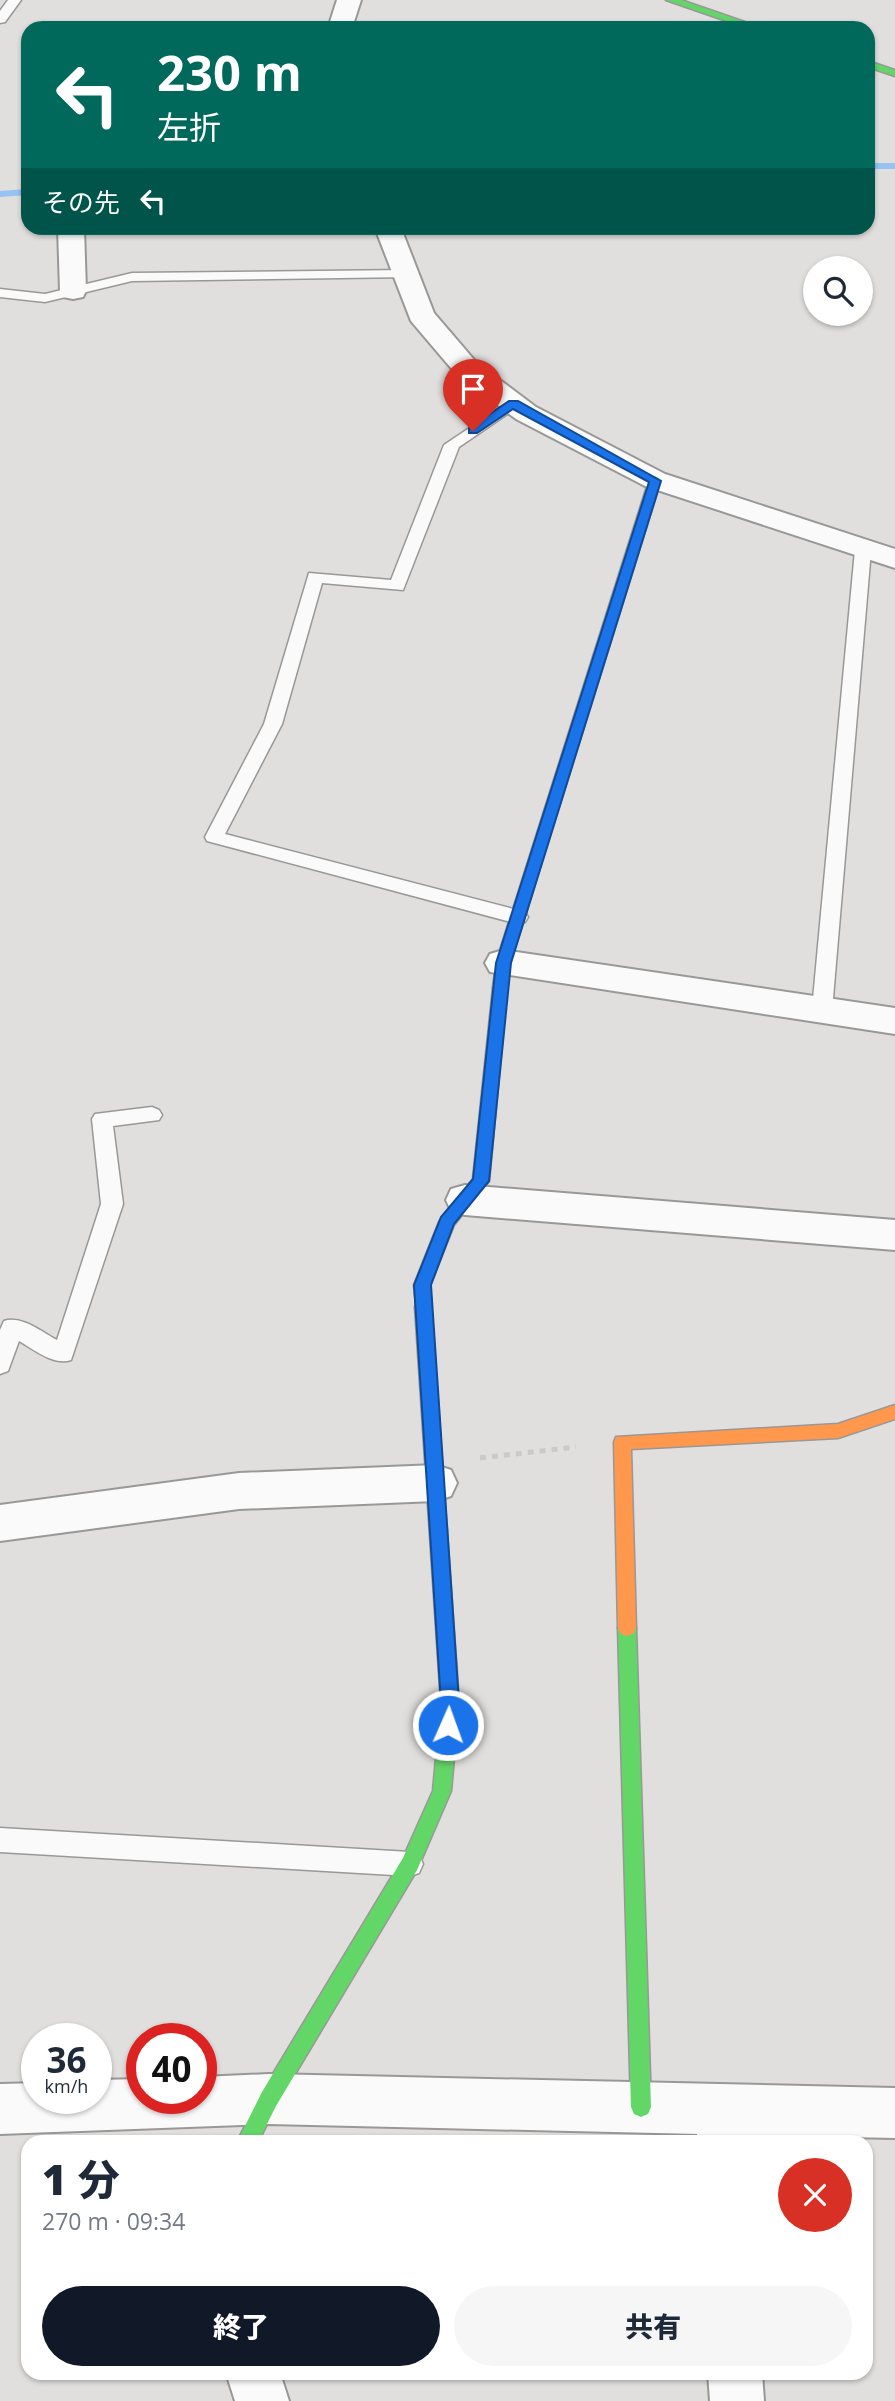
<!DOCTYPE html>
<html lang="ja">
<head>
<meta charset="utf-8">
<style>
	:root { --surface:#fff; --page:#f6f6f7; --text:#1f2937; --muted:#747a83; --accent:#111827 }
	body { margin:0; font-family:"Open Sans","Noto Sans JP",sans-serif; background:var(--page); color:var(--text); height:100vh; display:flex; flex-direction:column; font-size:26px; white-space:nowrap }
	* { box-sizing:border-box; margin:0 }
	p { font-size:23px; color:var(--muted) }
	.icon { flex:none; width:38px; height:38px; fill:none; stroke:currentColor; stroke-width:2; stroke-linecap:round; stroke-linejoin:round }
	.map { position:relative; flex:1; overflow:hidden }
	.panel { position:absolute; left:21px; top:2135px; width:852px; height:245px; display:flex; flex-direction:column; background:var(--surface); border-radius:21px; box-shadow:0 2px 5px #0004 }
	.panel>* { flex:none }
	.banner { position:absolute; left:21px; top:21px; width:854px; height:214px; border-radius:21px; box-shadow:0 2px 5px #0004; background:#00695c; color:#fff; overflow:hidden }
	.tools { position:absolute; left:803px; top:256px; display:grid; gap:14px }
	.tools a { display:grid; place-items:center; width:70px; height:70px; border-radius:50%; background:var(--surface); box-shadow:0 2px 5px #0004; font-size:35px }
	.speed { position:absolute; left:21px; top:2023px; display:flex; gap:14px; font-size:35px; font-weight:700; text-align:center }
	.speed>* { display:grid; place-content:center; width:91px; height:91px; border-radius:50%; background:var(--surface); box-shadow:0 2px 5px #0004; line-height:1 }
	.speed small { font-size:18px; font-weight:400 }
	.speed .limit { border:10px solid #d22; background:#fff; color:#111 }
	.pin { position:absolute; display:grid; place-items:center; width:60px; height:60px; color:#fff; margin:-72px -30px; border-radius:50% 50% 50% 0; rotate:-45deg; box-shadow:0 0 7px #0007 }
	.pin .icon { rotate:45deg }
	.me { position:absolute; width:77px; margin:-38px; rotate:2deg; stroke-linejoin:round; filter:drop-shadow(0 0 5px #0008) }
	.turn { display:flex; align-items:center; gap:24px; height:147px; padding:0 21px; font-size:32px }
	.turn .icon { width:91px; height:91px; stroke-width:2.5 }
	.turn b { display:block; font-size:49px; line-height:60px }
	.then { display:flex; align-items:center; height:66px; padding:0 21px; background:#0003; gap:14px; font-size:26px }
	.round { display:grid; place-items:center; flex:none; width:74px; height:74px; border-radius:37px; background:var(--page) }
	.summary { display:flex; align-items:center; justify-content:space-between; height:119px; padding:0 21px }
	h1 { font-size:42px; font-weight:800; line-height:52px }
	.button { display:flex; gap:14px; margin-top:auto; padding:14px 21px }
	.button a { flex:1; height:80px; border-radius:42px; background:var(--accent); color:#fff; font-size:28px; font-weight:800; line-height:80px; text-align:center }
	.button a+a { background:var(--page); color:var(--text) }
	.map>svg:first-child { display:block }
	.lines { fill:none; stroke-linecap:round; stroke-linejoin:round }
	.stream { fill:#97c2f1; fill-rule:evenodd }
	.lane-casing { stroke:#999897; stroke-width:3 }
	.street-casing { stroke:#999897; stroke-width:4 }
	.fast-casing { stroke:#999897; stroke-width:3 }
	.slow-casing { stroke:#999897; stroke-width:3 }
	.path { stroke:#cacac9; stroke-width:5; stroke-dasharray:6 6; stroke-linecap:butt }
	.lane { fill:#fafafa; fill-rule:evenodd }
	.street { fill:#fafafa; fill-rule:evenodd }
	.fast { fill:#63d668; fill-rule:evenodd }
	.slow { fill:#ff974d; fill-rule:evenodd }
	.route { fill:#1a73e8; stroke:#114b97; stroke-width:2 }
</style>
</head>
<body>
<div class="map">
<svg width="895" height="2401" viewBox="0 0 895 2401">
	<rect width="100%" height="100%" fill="#e1dfdd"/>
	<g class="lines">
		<g class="stream">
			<rect x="868" y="163" width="27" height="6"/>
			<polygon points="28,189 28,195 0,197 0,191"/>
		</g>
		<g class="lane-casing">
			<g id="lane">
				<polygon points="8,0 21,0 5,22 0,23 0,11"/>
				<polygon points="406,270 411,271 413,274 411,277 132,281 45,302 0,297 0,289 45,294 132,273"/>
				<polygon points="514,398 522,403 519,406 459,447 403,590 322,583 282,724 225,834 525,912 528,917 525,922 518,924 207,841 205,837 264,724 309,573 391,580 444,445"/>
				<polygon points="863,545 871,550 832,1010 829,1015 822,1017 815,1015 812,1010 855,550"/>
				<path d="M152,1107L159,1110L162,1115L159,1120L113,1126L123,1204L71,1360C54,1366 33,1349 19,1341L8,1371L0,1374V1330L4,1321C21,1315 42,1332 57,1340L101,1204L92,1119L95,1114Z"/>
				<polygon points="0,1828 410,1852 419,1855 423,1864 419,1873 410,1876 0,1852"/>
			</g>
		</g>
		<g class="street-casing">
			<g id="street">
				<polygon points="337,0 361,0 352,28 328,28"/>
				<polygon points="58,228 84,228 86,291 83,297 73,299 63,297 60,291"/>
				<polygon points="375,228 401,228 434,313 476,362 536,407 665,474 895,549 895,568 645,486 516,419 456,374 411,321"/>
				<polygon points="503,950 895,1008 895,1034 490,972 485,963 490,954"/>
				<polygon points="465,1185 895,1220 895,1250 465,1215 451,1211 446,1200 451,1189"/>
				<polygon points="436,1465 451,1470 457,1483 451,1496 436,1501 239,1509 0,1541 0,1505 239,1473"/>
				<polygon points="269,2074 895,2088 895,2138 748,2135 748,2142 698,2142 697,2134 269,2124 0,2134 0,2084 37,2083 37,2098 96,2098 96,2080 142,2079 142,2098 201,2098 201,2077"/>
				<polygon points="226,2373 280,2373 289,2401 235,2401"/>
				<polygon points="708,2373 762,2373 764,2401 710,2401"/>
			</g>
		</g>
		<g class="fast-casing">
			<g id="fast">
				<polygon points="666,0 681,0 762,28 747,28"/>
				<polygon points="868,61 895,70 895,76 868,67"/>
				<polygon points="655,476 661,480 510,963 507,988 500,993 495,992 493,988 496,963 649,480"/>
				<polygon points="423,1300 429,1302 431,1307 459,1703 451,1791 417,1870 276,2106 258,2142 237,2142 262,2092 403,1858 433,1791 441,1703 415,1307 417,1302"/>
				<polygon points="627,1620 633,1622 636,1628 651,2107 648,2114 641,2117 634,2114 631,2107 618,1628 621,1622"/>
			</g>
		</g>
		<g class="slow-casing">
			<g id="slow">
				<polygon points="500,983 507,988 489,1181 454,1225 430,1285 431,1307 429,1312 417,1312 414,1285 439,1222 473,1179 493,988"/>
				<polygon points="895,1405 895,1419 838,1438 631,1449 636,1628 633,1634 627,1636 621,1634 618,1628 614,1442 616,1437 838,1424"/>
			</g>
		</g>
		<polyline class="path" points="480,1458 576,1447"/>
		<use href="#lane" class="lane"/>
		<use href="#street" class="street"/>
		<use href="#fast" class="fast"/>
		<use href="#slow" class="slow"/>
	</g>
	<polygon class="route" points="509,401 518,401 661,481 511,963 489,1181 454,1224 431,1285 459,1703 455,1731 448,1733 442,1731 439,1725 441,1703 414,1285 441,1217 473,1179 496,963 649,482 513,409 477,433 469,433 469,428"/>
</svg>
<div class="tools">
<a><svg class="icon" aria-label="search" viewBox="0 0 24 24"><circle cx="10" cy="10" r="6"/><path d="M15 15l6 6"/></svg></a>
</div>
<div class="speed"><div>36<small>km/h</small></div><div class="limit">40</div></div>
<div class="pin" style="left:473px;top:431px;background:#d93025"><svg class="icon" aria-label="arrive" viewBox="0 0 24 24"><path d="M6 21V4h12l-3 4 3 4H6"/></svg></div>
<svg class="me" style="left:448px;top:1725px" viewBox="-20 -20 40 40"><circle r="17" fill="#1a73e8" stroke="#fff" stroke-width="3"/><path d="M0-11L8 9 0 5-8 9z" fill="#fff"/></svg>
<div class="banner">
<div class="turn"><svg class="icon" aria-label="left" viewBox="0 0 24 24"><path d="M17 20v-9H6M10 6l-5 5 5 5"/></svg><div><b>230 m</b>左折</div></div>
<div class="then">その先<svg class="icon" aria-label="left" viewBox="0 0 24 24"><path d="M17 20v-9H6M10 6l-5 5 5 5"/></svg></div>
</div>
<section class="panel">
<div class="summary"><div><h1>1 分</h1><p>270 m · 09:34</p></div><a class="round" style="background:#d93025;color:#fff"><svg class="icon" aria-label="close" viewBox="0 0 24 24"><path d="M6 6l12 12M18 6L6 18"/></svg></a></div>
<div class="button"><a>終了</a><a>共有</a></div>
</section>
</div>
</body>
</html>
